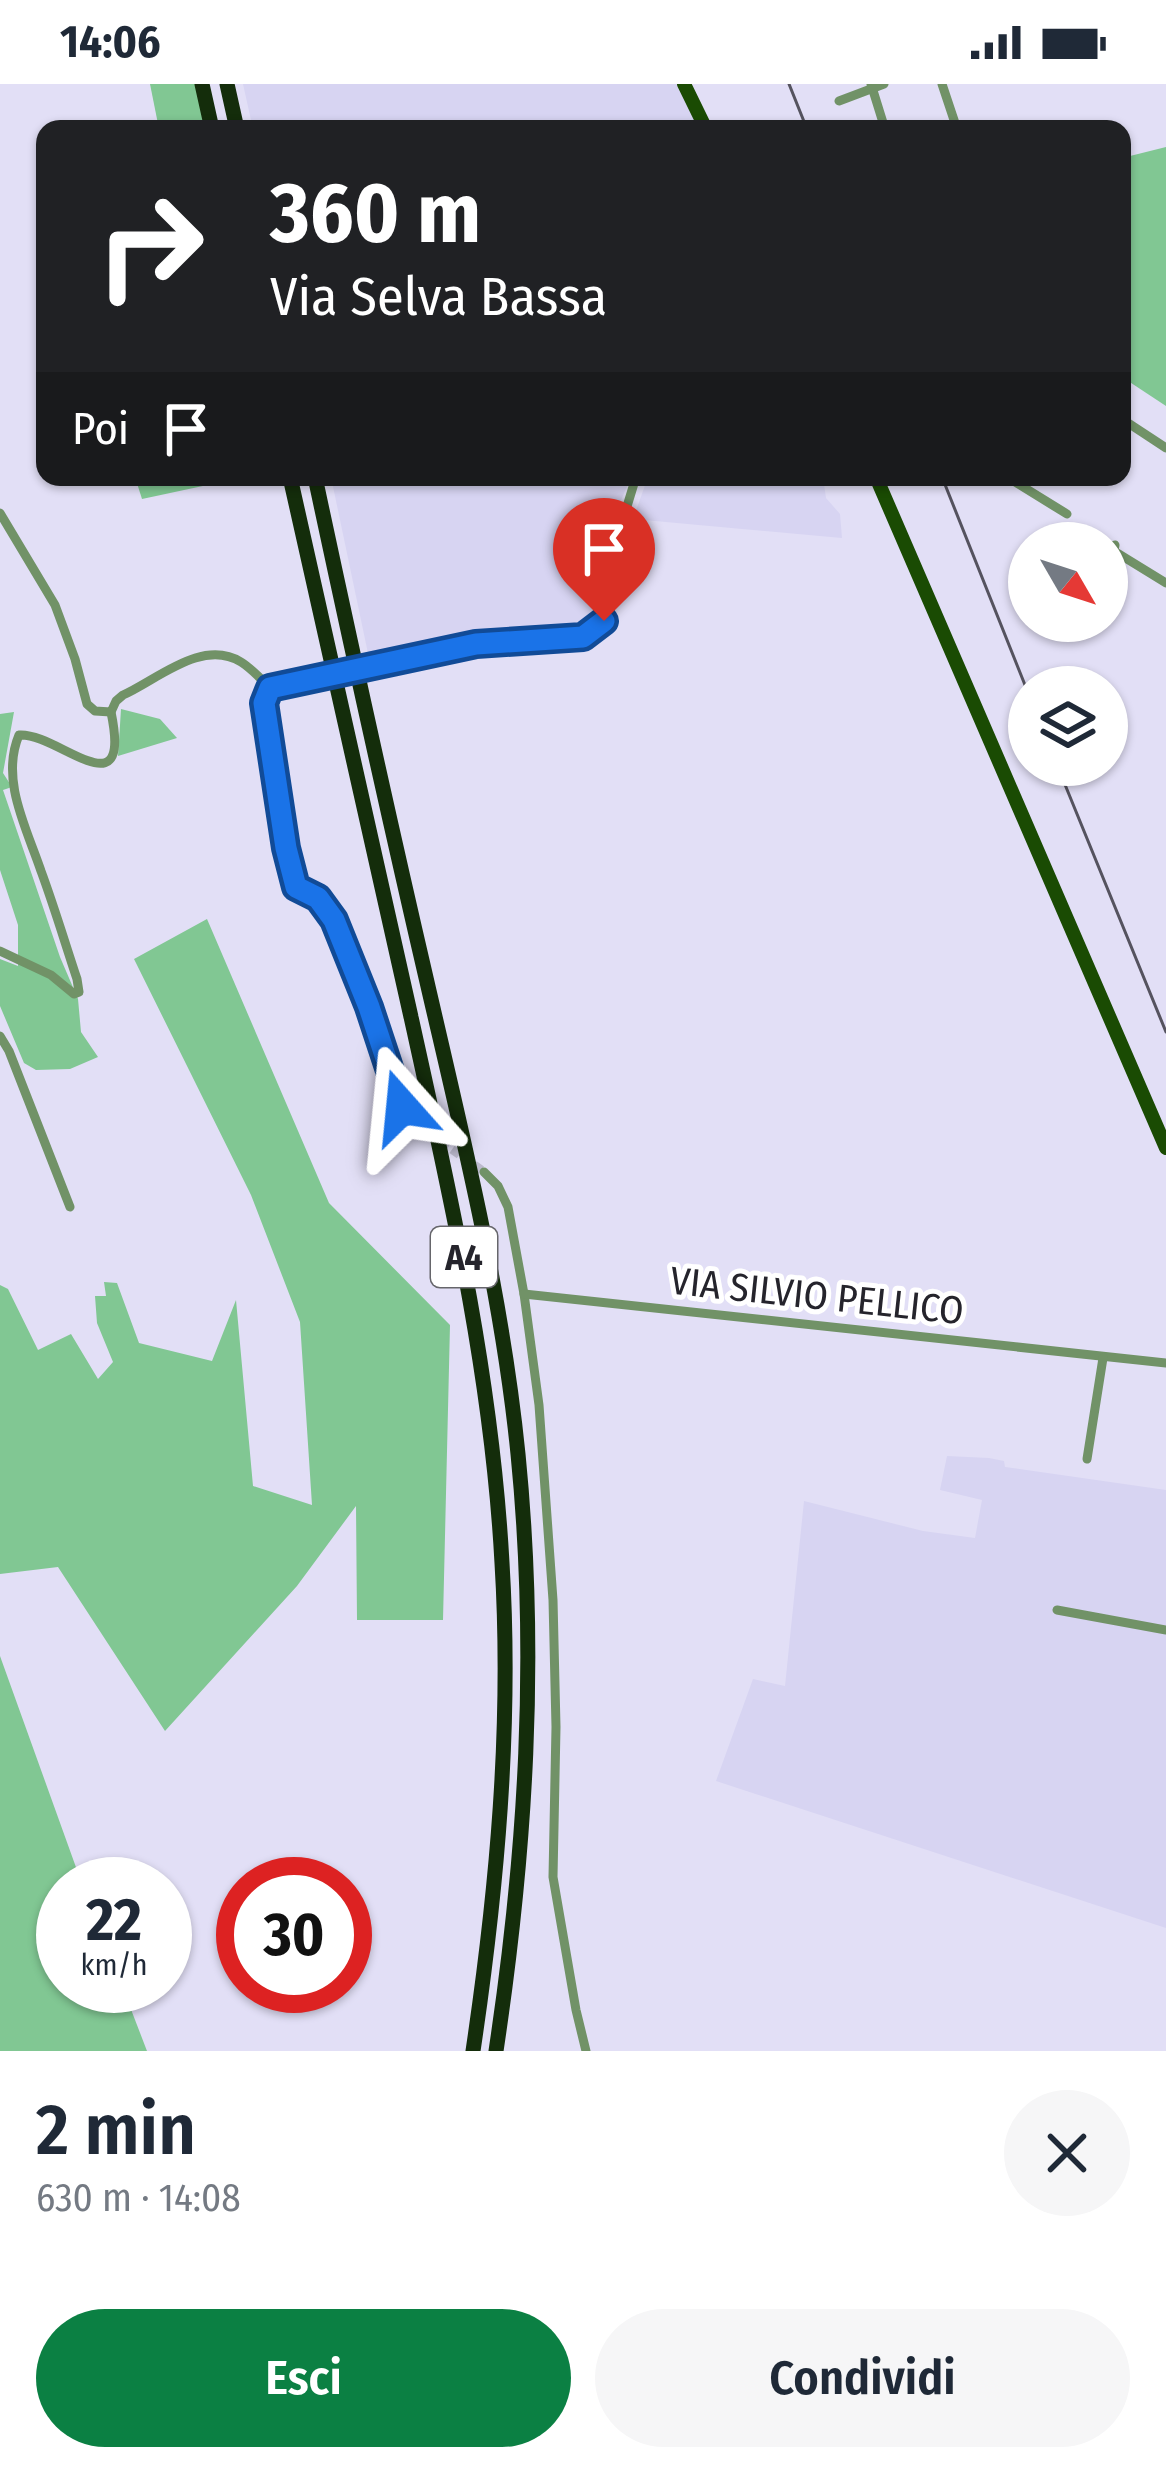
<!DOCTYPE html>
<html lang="it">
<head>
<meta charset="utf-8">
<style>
	:root { --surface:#fff; --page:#f6f6f7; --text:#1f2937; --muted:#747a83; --accent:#0b8043 }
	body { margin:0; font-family:"Fira Sans Condensed",sans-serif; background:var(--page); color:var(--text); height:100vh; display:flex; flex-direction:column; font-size:45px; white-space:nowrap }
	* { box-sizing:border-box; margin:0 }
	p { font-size:39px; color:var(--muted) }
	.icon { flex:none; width:66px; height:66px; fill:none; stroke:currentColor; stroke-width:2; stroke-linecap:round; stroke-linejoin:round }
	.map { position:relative; height:1967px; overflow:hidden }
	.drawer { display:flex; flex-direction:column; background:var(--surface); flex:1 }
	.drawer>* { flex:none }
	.top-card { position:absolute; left:36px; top:36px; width:1095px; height:366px; border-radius:24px; box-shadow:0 3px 9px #0004; background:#202124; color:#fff; overflow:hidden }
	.needle { width:78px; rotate:129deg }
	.fabs { position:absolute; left:1008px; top:438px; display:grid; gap:24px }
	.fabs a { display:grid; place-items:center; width:120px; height:120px; border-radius:50%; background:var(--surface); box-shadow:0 3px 9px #0004; font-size:60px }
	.speed { position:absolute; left:36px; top:1773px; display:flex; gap:24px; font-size:60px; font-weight:700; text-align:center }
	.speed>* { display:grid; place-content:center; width:156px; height:156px; border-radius:50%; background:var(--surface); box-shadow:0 3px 9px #0004; line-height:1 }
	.speed small { font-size:30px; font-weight:400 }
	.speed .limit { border:18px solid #d22; background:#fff; color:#111 }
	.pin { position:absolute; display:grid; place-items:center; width:102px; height:102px; color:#fff; margin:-123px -51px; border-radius:50% 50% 50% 0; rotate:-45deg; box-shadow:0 0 12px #0007 }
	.pin .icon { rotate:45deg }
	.me { position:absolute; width:132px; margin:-66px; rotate:342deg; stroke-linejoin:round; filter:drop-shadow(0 0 9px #0008) }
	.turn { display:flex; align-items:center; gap:42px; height:252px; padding:0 36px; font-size:54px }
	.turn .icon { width:156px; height:156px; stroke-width:2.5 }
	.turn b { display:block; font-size:84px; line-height:102px }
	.then { display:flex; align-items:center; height:114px; padding:0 36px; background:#0003; gap:24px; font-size:45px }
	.round { display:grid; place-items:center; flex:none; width:126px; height:126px; border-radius:63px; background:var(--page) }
	.overview { display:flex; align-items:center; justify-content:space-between; height:204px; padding:0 36px }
	h1 { font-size:72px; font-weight:600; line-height:90px }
	.cta { display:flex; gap:24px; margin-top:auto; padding:24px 36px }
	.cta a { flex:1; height:138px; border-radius:72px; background:var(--accent); color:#fff; font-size:48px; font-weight:600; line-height:138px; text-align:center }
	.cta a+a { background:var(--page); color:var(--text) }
	.status { display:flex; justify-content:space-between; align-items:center; height:84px; padding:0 60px; background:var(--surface); direction:ltr }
	.status svg { height:33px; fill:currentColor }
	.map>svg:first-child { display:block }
	.built { fill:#d7d4f2 }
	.green { fill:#81c793 }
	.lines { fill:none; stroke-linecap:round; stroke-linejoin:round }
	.street-tunnel { stroke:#bcbace; stroke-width:9; stroke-dasharray:9 4.5; stroke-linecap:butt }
	.street { stroke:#719267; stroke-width:9 }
	.primary { stroke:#1a4b03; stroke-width:14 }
	.highway { stroke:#142d0b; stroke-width:15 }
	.rail { stroke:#55535f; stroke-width:3 }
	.street-bridge { stroke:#719267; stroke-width:9 }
	.route-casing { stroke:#114b97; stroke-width:30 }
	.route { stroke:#1a73e8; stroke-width:21 }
	.labels { text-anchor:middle; stroke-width:10; stroke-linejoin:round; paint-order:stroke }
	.shield { fill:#fff; stroke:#66666b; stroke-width:3 }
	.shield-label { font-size:36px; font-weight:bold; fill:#25242c }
	.street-label { font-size:39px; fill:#25242c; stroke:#fff }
</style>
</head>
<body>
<div class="status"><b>14:06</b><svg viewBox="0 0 49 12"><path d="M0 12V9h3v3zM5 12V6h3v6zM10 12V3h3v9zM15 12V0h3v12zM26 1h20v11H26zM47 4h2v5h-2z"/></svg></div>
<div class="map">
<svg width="1166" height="1967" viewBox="0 0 1166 1967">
	<rect width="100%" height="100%" fill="#e2dff6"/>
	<g class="built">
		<polygon points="243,0 686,0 709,45 253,45"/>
		<polygon points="331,393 631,393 606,451 606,510 598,532 591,543 580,548 467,556 370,579"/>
		<polygon points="648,393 823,393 826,414 840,430 842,454 633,435"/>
		<polygon points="947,1372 989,1374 1004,1377 1005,1383 1166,1406 1166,1844 716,1697 753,1595 785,1602 804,1417 923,1447 975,1454 982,1416 940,1406"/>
	</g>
	<g class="green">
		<polygon points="150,0 197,0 207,45 159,45"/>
		<polygon points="1166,63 1166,322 1122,293 1122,74"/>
		<polygon points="135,393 245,393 142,415"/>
		<polygon points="121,625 160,635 177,654 118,672"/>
		<polygon points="14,628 3,689 12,703 3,706 60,873 78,915 81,948 98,973 70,985 36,986 24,979 0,922 0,875 18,882 18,841 0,786 0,630"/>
		<polygon points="207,835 329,1119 450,1241 443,1536 357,1536 356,1422 297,1502 165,1647 58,1483 0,1490 0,1201 8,1205 38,1266 71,1250 98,1295 113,1278 97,1239 95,1212 106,1212 104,1198 117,1199 139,1259 212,1277 236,1216 253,1402 312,1421 300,1238 251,1111 134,875"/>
		<polygon points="0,1572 82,1800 63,1800 63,1902 122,1902 147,1967 0,1967"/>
	</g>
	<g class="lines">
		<polyline class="street-tunnel" points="419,1042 484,1088"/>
		<g class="street">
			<polyline points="871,0 885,45"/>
			<polyline points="942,0 957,45"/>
			<polyline points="839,17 884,0"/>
			<polyline points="1122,335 1166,364"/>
			<polyline points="1007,393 1067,430"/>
			<path d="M0,429L55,521L75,575L87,620L95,627L111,628L116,617L123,611C157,596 202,554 241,578C251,584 261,595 270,604L308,596"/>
			<polyline points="1115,461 1114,467 1166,499"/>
			<polyline points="383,579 476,560 566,556 583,553 594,547 610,527 613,514 613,468 636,393"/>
			<polyline points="270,604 264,619 286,764 296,803 318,814 334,836 369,923 402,1023 419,1042"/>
			<path d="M0,867L51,891L74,910L79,908L77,895C65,859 54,822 41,787C27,745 0,696 19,651C58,648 132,730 111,628"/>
			<polyline points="0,952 9,967 70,1123"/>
			<polyline points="484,1088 498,1102 508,1123 524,1210 539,1321 553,1516 556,1643 553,1793 576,1926 586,1967"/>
			<polyline points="524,1210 1166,1279"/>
			<polyline points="1087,1375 1103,1274"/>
			<polyline points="1057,1526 1166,1546"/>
		</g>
		<g class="primary">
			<polyline points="684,0 706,45"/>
			<polyline points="876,393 1166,1064"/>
		</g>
		<g class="highway">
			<polyline points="202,0 212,45"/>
			<polyline points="227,0 237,45"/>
			<path d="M290,393C331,573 371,753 411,933C451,1114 492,1293 502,1479C512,1642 497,1805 473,1967"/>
			<path d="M315,393C351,562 388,730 427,898C463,1054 502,1210 518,1370C538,1572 526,1767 496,1967"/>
		</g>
		<g class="rail">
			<polyline points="789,0 807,45"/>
			<polyline points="942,393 1029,611"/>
			<polyline points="1057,681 1166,948"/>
		</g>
		<polyline class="street-bridge" points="308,596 383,579"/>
	</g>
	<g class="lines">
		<g class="route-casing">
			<polyline id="route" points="402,1023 369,923 334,836 318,814 296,803 286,764 264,619 270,604 476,560 583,553 604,537"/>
		</g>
		<use href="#route" class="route"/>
	</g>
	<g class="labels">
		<rect class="shield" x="431" y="1143" width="66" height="60" rx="9"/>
		<g class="shield-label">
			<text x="464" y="1186">A4</text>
		</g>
		<g class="street-label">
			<text transform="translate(817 1211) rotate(6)" y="14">VIA SILVIO PELLICO</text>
		</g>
	</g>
</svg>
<div class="fabs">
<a><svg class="needle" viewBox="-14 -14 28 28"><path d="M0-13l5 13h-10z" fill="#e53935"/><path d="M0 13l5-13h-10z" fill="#747a83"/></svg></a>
<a><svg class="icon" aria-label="layers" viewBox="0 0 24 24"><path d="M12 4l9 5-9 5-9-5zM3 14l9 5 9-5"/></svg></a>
</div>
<div class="speed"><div>22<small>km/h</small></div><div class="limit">30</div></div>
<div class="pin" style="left:604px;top:537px;background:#d93025"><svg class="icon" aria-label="arrive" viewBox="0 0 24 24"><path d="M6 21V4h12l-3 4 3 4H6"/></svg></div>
<svg class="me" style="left:402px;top:1023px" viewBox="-20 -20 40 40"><path d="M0-17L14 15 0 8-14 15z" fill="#1a73e8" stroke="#fff" stroke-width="4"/></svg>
<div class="top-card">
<div class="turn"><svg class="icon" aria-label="right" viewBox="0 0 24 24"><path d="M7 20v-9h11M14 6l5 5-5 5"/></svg><div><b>360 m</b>Via Selva Bassa</div></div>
<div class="then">Poi<svg class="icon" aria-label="arrive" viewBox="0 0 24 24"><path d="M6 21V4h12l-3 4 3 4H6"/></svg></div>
</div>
</div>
<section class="drawer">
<div class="overview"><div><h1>2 min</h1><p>630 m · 14:08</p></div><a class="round"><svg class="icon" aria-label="close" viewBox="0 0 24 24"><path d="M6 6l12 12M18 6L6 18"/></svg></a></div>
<div class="cta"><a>Esci</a><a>Condividi</a></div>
</section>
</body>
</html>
